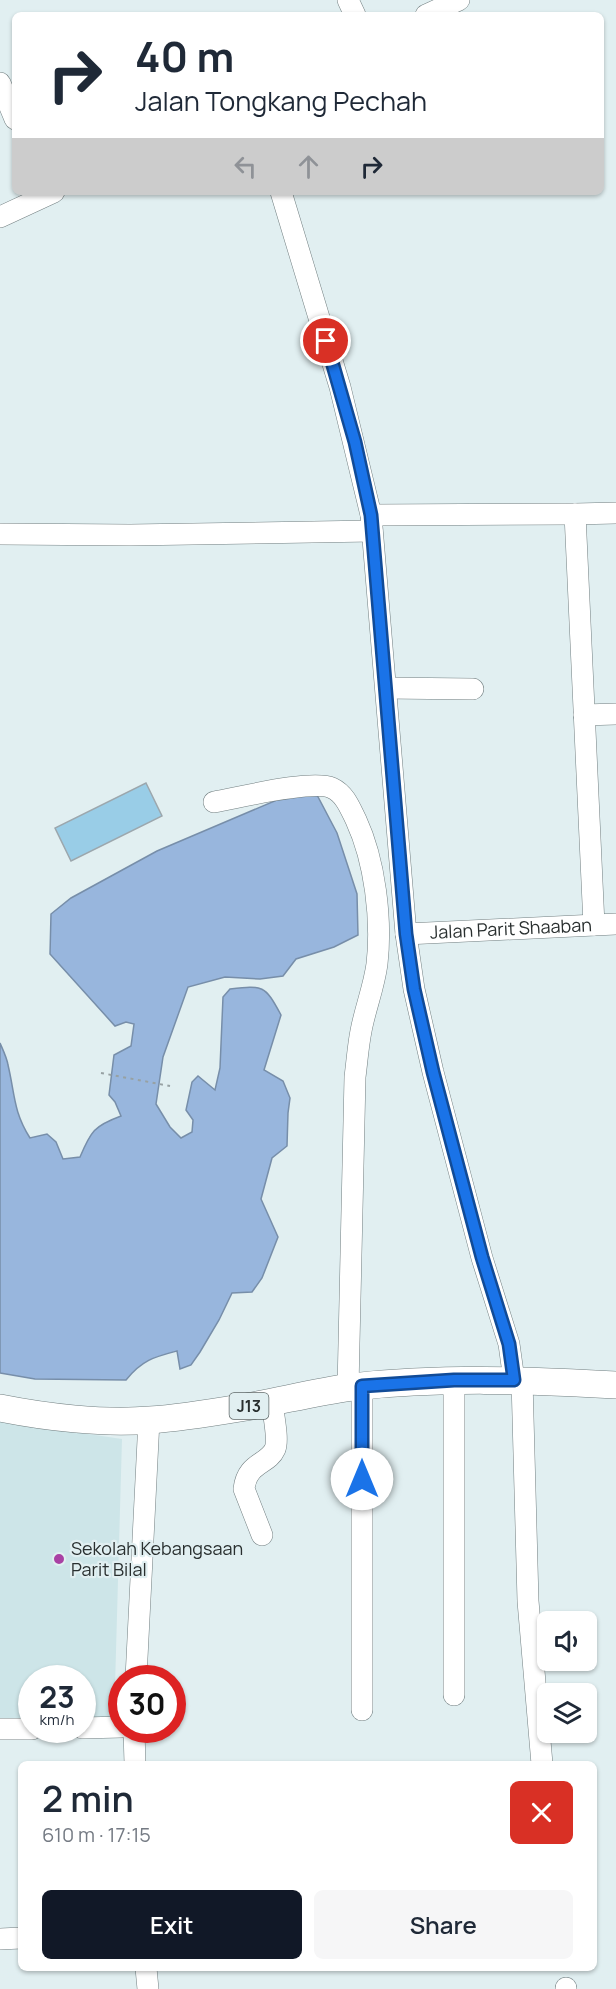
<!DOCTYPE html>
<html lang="en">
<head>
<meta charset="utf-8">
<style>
	:root { --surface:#fff; --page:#f6f6f7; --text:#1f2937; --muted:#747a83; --accent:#111827 }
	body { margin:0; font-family:Manrope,sans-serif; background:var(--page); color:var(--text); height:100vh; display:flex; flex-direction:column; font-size:22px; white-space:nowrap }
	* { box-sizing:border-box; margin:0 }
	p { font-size:20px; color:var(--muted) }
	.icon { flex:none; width:33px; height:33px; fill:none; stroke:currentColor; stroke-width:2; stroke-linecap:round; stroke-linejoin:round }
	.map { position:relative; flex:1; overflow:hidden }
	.sheet { position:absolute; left:18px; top:1761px; width:579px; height:210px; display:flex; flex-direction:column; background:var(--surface); border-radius:9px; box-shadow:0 2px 4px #0004 }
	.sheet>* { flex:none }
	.guide { position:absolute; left:12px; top:12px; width:592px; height:183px; border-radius:9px; box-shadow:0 2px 4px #0004; background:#fff; color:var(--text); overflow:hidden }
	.buttons { position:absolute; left:537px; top:1611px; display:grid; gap:12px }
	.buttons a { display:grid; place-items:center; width:60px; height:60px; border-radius:9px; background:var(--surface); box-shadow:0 2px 4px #0004; font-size:30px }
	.speed { position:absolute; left:18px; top:1665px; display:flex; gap:12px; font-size:30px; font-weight:700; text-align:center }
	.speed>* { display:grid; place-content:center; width:78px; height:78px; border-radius:50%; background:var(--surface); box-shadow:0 2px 4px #0004; line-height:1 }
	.speed small { font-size:15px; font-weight:400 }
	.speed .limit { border:9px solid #d22; background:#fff; color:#111 }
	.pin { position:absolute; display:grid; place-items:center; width:51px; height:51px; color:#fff; margin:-26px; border:3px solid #fff; border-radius:50%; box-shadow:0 2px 6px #0007 }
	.me { position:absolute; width:66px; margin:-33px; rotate:0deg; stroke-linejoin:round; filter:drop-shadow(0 0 4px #0008) }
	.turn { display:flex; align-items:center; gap:21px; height:126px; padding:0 24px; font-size:27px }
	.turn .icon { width:78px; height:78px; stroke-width:2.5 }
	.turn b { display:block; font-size:42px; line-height:51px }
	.lanes { display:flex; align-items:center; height:57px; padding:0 24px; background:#0003; justify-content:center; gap:30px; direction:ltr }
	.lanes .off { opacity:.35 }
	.round { display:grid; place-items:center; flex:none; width:63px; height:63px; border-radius:9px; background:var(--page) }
	.headline { display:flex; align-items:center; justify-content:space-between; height:102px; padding:0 24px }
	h1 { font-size:36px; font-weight:600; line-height:45px }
	.button { display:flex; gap:12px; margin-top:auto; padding:12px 24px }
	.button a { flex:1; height:69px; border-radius:9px; background:var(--accent); color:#fff; font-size:24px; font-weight:600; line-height:69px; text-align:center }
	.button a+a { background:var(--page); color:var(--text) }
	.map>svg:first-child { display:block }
	.built { fill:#cde5e8 }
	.water { fill:#98b6dd; stroke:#778ea9; stroke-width:1.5 }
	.building { fill:#99cde7; stroke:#9ca7ad; stroke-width:1.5 }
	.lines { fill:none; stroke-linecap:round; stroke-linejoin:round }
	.minor-casing { stroke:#727f81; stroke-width:22 }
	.major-casing { stroke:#727f81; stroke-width:28 }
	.path { stroke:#97a1a3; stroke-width:2; stroke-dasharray:3 4.5; stroke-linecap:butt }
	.minor { stroke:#fff; stroke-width:21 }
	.major { stroke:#fff; stroke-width:27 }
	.route-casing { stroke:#114b97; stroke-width:15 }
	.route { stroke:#1a73e8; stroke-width:10 }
	.poi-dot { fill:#a941a4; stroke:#e1eff1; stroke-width:2 }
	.labels { text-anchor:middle; stroke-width:4.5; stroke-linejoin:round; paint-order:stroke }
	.shield { fill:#e1eff1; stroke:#606969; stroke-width:1.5 }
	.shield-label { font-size:16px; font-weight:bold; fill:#292f2f }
	.street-label { font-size:18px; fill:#292f2f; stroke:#e1eff1 }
	.poi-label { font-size:18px; fill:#292f2f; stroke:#e1eff1; text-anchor:start }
</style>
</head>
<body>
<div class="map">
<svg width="616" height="1989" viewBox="0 0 616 1989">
	<rect width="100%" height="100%" fill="#e1eff1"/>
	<polygon class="built" points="0,1421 122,1439 114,1722 83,1722 82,1678 32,1678 31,1723 0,1723"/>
	<path class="water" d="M291,794L317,795L337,833L357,894L358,935L334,947L296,959L283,976L260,979L225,977L188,987L163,1057L156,1104L170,1127L181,1138L192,1132L193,1120L186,1110L192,1082L198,1076L215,1090L220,1068L223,997L230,989C263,985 265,985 281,1015L264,1070L283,1081L290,1098L288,1113L287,1146L272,1158L261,1199L278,1237L262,1278L252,1292L232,1293L219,1320L200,1352L191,1365L180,1369L177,1351C154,1357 142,1360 126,1380L35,1379L0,1373V1043C3,1050 7,1058 8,1065C15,1094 13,1111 30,1138L47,1134L56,1142L63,1159L80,1157C91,1131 94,1126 121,1116L115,1102L109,1095L114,1055L131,1046L134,1024L126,1022L115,1026L50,954L51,914L71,898L157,851Z"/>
	<polygon class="building" points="146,783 162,816 71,861 55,828"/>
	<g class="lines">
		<g class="minor-casing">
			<g id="minor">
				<polyline points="348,0 355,15"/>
				<polyline points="426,15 459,0"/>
				<polyline points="0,83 15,119"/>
				<polyline points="281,192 340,387 371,515 406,934 414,989 433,1072 482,1258 509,1344 514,1380"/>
				<polyline points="0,217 54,192"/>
				<polyline points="575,514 594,925"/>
				<polyline points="371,515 575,514 616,513"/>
				<polyline points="0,534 130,535 372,531"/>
				<polyline points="386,688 473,689"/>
				<polyline points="584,715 616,714"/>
				<path d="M214,802C238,798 312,779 332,788C345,794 350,808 356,820C375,861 382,919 377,964C374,987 365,1009 361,1031C358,1046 357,1062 355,1077L348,1388"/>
				<path id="s1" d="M406,934L616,924"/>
				<polyline points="522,1380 528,1601 542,1764"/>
				<path d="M262,1535L244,1489C247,1462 268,1465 275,1449C279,1440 273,1413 272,1402"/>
				<polyline points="136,1678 149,1420"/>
				<polyline points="454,1695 454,1380"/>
				<polyline points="362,1710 362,1386"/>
				<polyline points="82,1728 122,1727"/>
				<polyline points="0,1729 32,1729"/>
				<polyline points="134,1730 135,1764"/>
				<polyline points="0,1939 21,1938"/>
				<polyline points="146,1968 148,1989"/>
				<polyline points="566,1988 566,1989"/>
			</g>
		</g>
		<g class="major-casing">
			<path id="major" d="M0,1408C45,1417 103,1424 150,1420C180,1418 210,1413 240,1408C277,1402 314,1392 352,1387C440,1377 528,1380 616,1385"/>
		</g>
		<polyline class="path" points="101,1073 170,1086"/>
		<use href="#minor" class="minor"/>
		<use href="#major" class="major"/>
	</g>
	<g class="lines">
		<g class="route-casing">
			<polyline id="route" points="326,341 355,442 371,515 406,934 414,989 433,1072 482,1257 509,1344 514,1380 454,1380 362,1386 362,1479"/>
		</g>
		<use href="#route" class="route"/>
	</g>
	<circle class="poi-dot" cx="59" cy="1559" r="6"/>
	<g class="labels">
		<rect class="shield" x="229.5" y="1393" width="39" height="26" rx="4.5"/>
		<g class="shield-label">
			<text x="249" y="1412">J13</text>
		</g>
		<g class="street-label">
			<text dy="6" stroke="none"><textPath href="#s1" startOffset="105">Jalan Parit Shaaban</textPath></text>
		</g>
		<g class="poi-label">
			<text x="71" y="1555">Sekolah Kebangsaan<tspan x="71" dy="21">Parit Bilal</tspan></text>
		</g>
	</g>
</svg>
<div class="buttons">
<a><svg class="icon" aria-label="sound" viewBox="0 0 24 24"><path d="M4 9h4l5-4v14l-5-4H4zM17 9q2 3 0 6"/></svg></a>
<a><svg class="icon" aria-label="layers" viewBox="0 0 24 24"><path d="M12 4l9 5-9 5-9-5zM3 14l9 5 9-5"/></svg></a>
</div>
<div class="speed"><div>23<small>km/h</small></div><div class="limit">30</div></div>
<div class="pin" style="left:326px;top:341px;background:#d93025"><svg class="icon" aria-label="arrive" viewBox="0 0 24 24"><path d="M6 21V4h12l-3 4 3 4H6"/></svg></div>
<svg class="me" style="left:362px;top:1479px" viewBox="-20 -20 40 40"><circle r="19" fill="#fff"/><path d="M0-13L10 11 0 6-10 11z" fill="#1a73e8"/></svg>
<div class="guide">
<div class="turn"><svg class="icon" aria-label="right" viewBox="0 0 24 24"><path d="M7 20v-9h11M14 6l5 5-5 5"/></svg><div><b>40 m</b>Jalan Tongkang Pechah</div></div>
<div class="lanes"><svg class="icon off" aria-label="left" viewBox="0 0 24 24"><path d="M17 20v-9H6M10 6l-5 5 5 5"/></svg><svg class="icon off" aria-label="ahead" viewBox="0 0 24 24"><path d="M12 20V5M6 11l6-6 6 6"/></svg><svg class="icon" aria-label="right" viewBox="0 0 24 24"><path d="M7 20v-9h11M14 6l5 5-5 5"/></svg></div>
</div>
<section class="sheet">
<div class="headline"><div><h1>2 min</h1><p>610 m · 17:15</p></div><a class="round" style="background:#d93025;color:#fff"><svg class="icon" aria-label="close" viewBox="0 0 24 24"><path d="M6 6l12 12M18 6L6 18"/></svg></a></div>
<div class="button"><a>Exit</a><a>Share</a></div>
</section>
</div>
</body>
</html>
